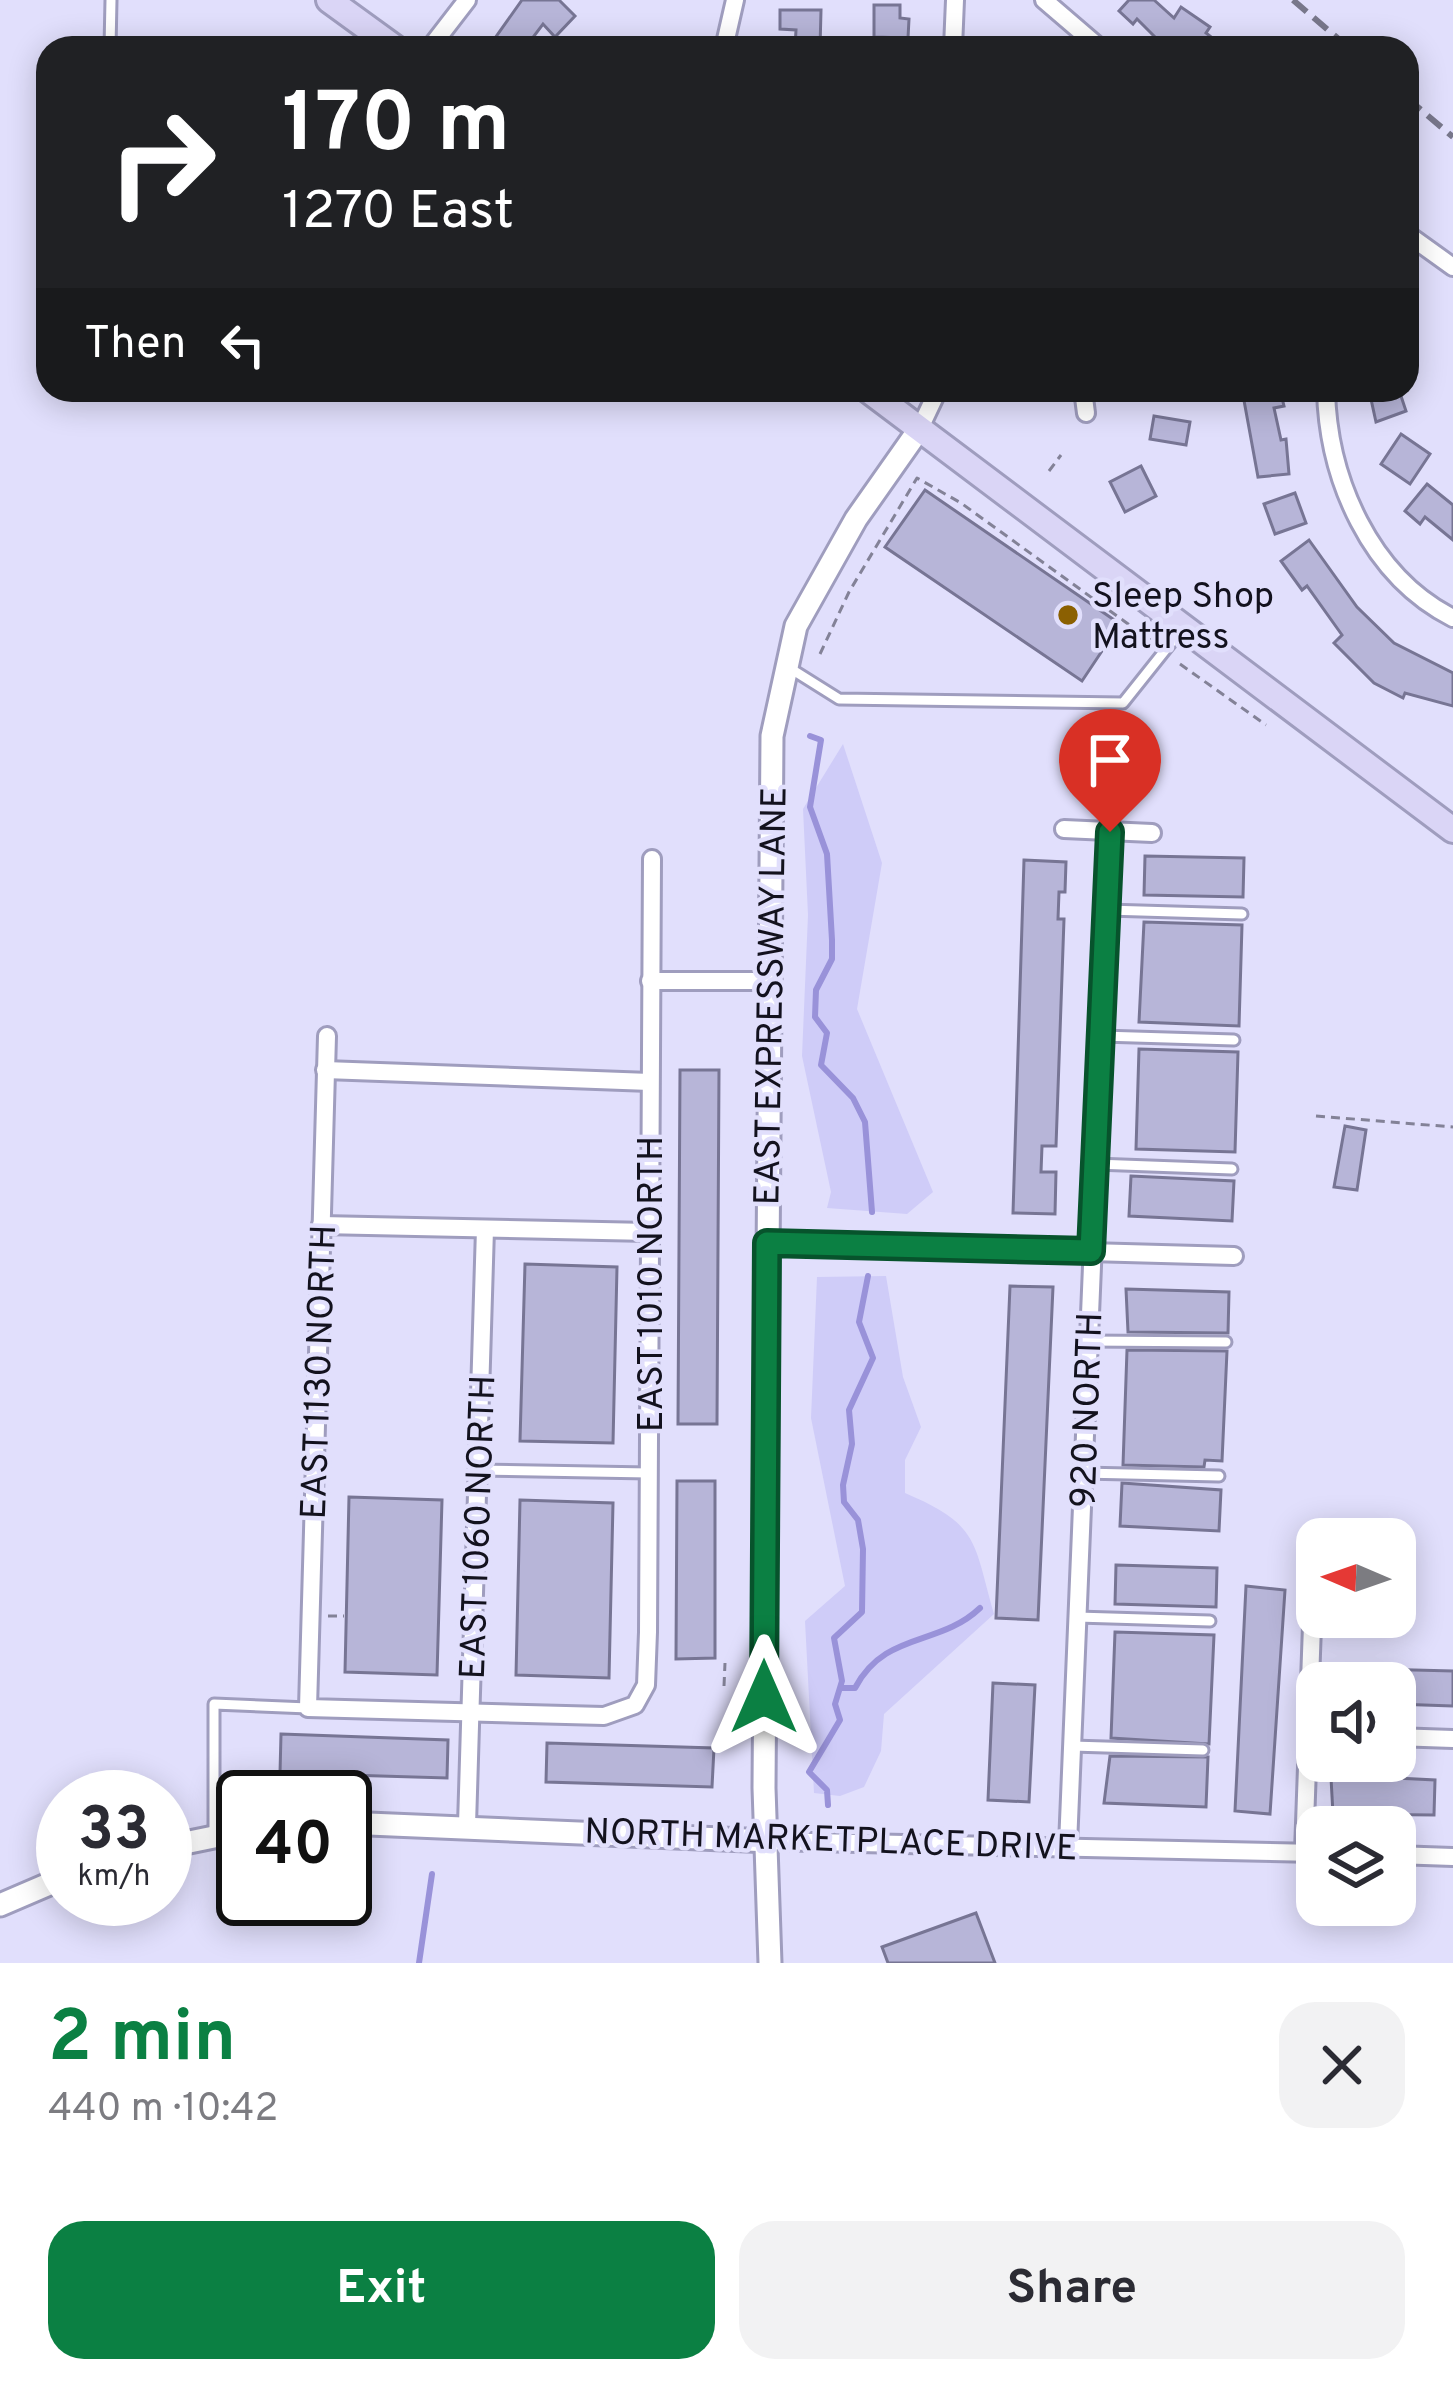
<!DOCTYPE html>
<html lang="en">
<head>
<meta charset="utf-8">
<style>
	:root { --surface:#fff; --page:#f2f2f3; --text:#2b2b33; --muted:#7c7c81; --accent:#0b8043 }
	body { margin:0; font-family:Overpass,sans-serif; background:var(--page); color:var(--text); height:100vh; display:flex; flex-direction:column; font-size:45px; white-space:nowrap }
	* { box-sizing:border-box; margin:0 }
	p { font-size:39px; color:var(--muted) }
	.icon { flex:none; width:66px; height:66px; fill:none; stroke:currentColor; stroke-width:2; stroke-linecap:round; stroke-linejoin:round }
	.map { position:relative; height:1963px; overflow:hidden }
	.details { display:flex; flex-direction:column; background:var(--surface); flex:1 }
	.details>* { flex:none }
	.hud { position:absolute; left:36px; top:36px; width:1383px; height:366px; border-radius:36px; box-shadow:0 6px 30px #0003; background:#202124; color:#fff; overflow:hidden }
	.needle { width:78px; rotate:272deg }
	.controls { position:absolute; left:1296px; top:1518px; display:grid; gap:24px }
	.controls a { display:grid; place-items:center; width:120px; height:120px; border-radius:24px; background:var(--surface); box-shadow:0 6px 30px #0003; font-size:60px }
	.speed { position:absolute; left:36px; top:1770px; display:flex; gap:24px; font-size:60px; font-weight:700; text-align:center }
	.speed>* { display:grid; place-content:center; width:156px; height:156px; border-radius:50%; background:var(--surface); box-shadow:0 6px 30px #0003; line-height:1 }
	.speed small { font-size:30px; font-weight:400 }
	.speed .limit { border:6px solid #111; border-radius:18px; background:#fff; color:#111 }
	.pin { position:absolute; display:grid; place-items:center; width:102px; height:102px; color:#fff; margin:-123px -51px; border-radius:50% 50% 50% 0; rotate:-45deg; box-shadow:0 0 12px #0007 }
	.pin .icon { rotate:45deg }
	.me { position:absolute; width:132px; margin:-66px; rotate:0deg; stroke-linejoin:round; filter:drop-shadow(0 0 9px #0008) }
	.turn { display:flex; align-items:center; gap:42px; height:252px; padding:0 48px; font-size:54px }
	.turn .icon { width:156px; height:156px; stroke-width:2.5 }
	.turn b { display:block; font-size:84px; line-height:102px }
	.then { display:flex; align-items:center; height:114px; padding:0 48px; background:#0003; gap:24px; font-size:45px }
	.round { display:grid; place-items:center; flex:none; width:126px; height:126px; border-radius:36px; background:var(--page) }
	.headline { display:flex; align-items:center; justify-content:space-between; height:204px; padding:0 48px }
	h1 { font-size:72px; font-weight:700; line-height:90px; color:var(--accent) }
	.button { display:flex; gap:24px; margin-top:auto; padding:24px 48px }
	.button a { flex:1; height:138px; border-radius:36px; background:var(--accent); color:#fff; font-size:48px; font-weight:700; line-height:138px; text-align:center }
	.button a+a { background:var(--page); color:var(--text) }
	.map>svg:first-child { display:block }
	.green { fill:#cfccf8 }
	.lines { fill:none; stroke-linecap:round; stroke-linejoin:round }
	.stream { stroke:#9992d9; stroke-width:6 }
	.building { fill:#b7b5d8; stroke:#777594; stroke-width:3 }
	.service-casing { stroke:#9f9dbe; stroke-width:15 }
	.minor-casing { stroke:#9f9dbe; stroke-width:22 }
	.tertiary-casing { stroke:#9f9dbe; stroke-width:27 }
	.secondary-casing { stroke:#9f9dbe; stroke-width:30 }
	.path { stroke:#838297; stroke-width:3; stroke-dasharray:9 6; stroke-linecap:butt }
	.service { stroke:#fff; stroke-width:9 }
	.minor { stroke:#fff; stroke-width:16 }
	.tertiary { stroke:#fff; stroke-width:21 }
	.secondary { stroke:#dad5f6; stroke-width:24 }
	.rail { stroke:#78778b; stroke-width:6; stroke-dasharray:18 9; stroke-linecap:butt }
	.route-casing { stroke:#07532c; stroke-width:30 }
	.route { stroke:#0b8043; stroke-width:21 }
	.poi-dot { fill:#8b6002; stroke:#e1dffc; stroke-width:4.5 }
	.labels { text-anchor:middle; stroke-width:9; stroke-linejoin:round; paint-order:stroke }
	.poi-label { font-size:36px; fill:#13121e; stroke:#e1dffc; text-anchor:start }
	.street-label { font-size:36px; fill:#13121e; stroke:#e1dffc }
</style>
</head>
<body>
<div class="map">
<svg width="1453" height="1963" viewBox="0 0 1453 1963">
	<rect width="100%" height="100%" fill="#e1dffc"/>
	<g class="green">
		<polygon points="843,744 882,863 857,1009 933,1192 907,1214 827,1208 831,1192 802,1056 808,915 803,809"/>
		<path d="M886,1276L903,1377L921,1427L905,1460V1493C980,1525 973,1541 994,1614L884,1714L881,1751L864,1787L840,1796L814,1793L805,1621L845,1586L811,1418L817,1277Z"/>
	</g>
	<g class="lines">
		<g class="stream">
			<polyline points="810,736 821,740 810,807 827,854 832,940 832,959 816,990 815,1017 827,1033 821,1065 853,1098 865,1122 872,1212"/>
			<path d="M842,1688H855C885,1631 939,1647 980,1608"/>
			<polyline points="828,1805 827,1790 809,1772 840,1720 835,1704 842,1681 834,1638 862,1612 863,1549 858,1520 844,1502 843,1485 852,1444 849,1410 873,1358 859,1322 868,1276"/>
			<polyline points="419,1963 432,1874"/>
		</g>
	</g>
	<g class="building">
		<polygon points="522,0 559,0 575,16 555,37 543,24 525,48 488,48"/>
		<polygon points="1129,0 1154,0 1174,18 1181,7 1210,27 1206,33 1225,48 1166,48 1137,19 1133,24 1119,11"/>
		<polygon points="874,5 900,5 900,18 909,19 908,38 874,37"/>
		<polygon points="780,10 821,10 820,48 795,48 796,30 780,29"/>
		<polygon points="1280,390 1284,406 1274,408 1281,440 1286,439 1289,474 1258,477 1243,395"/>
		<polygon points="1369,390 1399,390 1406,411 1376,422"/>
		<polygon points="1154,416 1190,422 1186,445 1150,439"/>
		<polygon points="1401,434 1430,454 1410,484 1381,464"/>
		<polygon points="1141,466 1156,496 1125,512 1110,482"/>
		<polygon points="1427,484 1453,505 1453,540 1425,517 1420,524 1405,511"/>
		<polygon points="925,490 1120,624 1082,681 885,547"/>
		<polygon points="1295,493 1306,523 1275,534 1264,504"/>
		<polygon points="1309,540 1357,607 1394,643 1453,673 1453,706 1405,693 1403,698 1374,683 1334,643 1342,635 1307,586 1302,590 1281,561"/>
		<polygon points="1145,856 1244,858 1243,897 1144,895"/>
		<polygon points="1024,860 1066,862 1065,892 1059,892 1058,919 1064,919 1056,1146 1042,1146 1041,1172 1056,1172 1055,1214 1013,1213"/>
		<polygon points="1144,922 1242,925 1239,1026 1139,1022"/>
		<polygon points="1139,1049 1238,1052 1235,1152 1136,1149"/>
		<polygon points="680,1070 719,1070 717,1424 678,1424"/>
		<polygon points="1345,1126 1366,1130 1357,1190 1334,1187"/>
		<polygon points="1131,1176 1234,1181 1232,1221 1129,1216"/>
		<polygon points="525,1264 617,1267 613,1443 520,1441"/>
		<polygon points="1010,1286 1053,1287 1038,1620 996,1618"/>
		<polygon points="1126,1289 1229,1292 1228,1333 1128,1332"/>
		<polygon points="1127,1350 1227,1351 1222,1461 1205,1460 1204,1467 1123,1465"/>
		<polygon points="677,1481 715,1481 715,1658 676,1659"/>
		<polygon points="1122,1483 1221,1490 1219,1531 1120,1526"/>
		<polygon points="349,1497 442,1500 437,1675 345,1672"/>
		<polygon points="520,1500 613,1503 609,1678 516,1675"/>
		<polygon points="1116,1565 1217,1568 1216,1607 1115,1604"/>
		<polygon points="1246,1586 1285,1590 1270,1814 1235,1811"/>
		<polygon points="1115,1632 1214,1635 1209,1744 1111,1738"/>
		<polygon points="1337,1668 1453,1671 1453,1706 1395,1704 1395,1683 1336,1683"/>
		<polygon points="993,1683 1035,1685 1029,1802 988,1800"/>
		<polygon points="281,1734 448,1740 447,1778 280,1773"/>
		<polygon points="547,1743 714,1748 712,1787 546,1782"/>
		<polygon points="1110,1756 1208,1757 1206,1807 1104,1803"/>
		<polygon points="1336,1775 1435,1780 1434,1815 1333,1814 1331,1778"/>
		<polygon points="976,1913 995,1963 888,1963 882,1947"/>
	</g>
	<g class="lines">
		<g class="service-casing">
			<g id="service">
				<polyline points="110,48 111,0"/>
				<polyline points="788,667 839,699 1123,703 1182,629"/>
				<polyline points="1107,910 1242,914"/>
				<polyline points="1101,1036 1234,1040"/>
				<polyline points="1095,1164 1232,1169"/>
				<polyline points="1087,1341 1226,1342"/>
				<polyline points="477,1470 649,1473"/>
				<polyline points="1082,1473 1219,1476"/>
				<polyline points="1077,1617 1210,1621"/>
				<polyline points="1072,1746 1203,1750"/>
				<polyline points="214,1836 214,1704 308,1708"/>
			</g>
		</g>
		<g class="minor-casing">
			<g id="minor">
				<polyline points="1044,0 1100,48"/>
				<polyline points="430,48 467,0"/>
				<polyline points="724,48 735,0"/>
				<polyline points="953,48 955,0"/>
				<polyline points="1407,234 1453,267"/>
				<polyline points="1083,390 1086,413"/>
				<path d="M1326,390C1328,479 1370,576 1453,618"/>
				<polyline points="920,428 938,390"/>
				<polyline points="1064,829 1152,833"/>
				<polyline points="650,981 768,981"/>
				<polyline points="327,1036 308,1708 604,1716 635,1705 646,1685 648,1632 652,859"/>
				<polyline points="325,1070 650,1082"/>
				<polyline points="321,1225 649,1232"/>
				<polyline points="767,1243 1234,1256"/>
				<polyline points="1395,1737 1453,1739"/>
				<polyline points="467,1825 485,1229"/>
				<polyline points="768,1841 1317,1853"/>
				<polyline points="1068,1845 1110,832"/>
				<polyline points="1304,1852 1313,1597"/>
				<polyline points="1395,1855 1453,1857"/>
			</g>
		</g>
		<g class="tertiary-casing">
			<g id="tertiary">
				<polyline points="345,1823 768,1841"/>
				<polyline points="165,1847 243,1831"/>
				<polyline points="0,1905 63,1878"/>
				<polyline points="770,1963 764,1788 772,736 796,626 856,519 920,428"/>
			</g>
		</g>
		<g class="secondary-casing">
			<g id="secondary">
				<polyline points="329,0 395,48"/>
				<polyline points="868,390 1453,830"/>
			</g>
		</g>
		<g class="path">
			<polyline points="1049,471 1061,455"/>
			<polyline points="820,654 849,592 917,478 961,503 1153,642"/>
			<polyline points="1180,664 1266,725"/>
			<polyline points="1316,1116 1453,1127"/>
			<polyline points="328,1616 344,1616"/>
			<polyline points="724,1686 725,1663"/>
		</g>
		<use href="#service" class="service"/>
		<use href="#minor" class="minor"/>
		<use href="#tertiary" class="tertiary"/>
		<use href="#secondary" class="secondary"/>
		<g class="rail">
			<polyline points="1293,0 1349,48"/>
			<polyline points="1407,98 1453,137"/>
		</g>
	</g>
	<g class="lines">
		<g class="route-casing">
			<polyline id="route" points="764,1697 767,1243 1091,1251 1110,832"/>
		</g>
		<use href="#route" class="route"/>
	</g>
	<circle class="poi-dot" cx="1068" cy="615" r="12"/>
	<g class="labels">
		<g class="poi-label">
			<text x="1092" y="607">Sleep Shop<tspan x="1092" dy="41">Mattress</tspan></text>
		</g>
		<g class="street-label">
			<text transform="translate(769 996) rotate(-89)" y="13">EAST EXPRESSWAY LANE</text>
			<text transform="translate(649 1284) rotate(-90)" y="13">EAST 1010 NORTH</text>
			<text transform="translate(317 1372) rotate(-88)" y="13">EAST 1130 NORTH</text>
			<text transform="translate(1085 1410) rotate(-88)" y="13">920 NORTH</text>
			<text transform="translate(476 1527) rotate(-88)" y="13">EAST 1060 NORTH</text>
			<text transform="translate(831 1838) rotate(2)" y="13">NORTH MARKETPLACE DRIVE</text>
		</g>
	</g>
</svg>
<div class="controls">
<a><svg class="needle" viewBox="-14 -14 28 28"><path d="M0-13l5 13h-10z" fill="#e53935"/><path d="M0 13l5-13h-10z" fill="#7c7c81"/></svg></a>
<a><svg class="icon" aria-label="sound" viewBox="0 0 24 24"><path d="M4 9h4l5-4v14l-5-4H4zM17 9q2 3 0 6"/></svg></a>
<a><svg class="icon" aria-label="layers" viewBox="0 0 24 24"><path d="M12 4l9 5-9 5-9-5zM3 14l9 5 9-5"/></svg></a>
</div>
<div class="speed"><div>33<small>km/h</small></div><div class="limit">40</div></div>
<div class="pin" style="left:1110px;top:832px;background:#d93025"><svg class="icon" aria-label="arrive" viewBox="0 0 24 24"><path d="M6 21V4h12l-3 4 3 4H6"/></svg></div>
<svg class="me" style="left:764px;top:1697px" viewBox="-20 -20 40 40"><path d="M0-17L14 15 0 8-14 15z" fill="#0b8043" stroke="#fff" stroke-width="4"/></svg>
<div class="hud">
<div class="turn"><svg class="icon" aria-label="right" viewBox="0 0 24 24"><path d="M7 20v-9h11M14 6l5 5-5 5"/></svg><div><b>170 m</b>1270 East</div></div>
<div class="then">Then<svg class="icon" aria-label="left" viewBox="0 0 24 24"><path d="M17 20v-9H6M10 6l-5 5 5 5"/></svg></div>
</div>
</div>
<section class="details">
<div class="headline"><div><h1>2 min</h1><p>440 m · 10:42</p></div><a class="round"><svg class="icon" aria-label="close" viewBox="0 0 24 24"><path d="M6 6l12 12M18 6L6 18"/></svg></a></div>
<div class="button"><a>Exit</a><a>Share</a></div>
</section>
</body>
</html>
